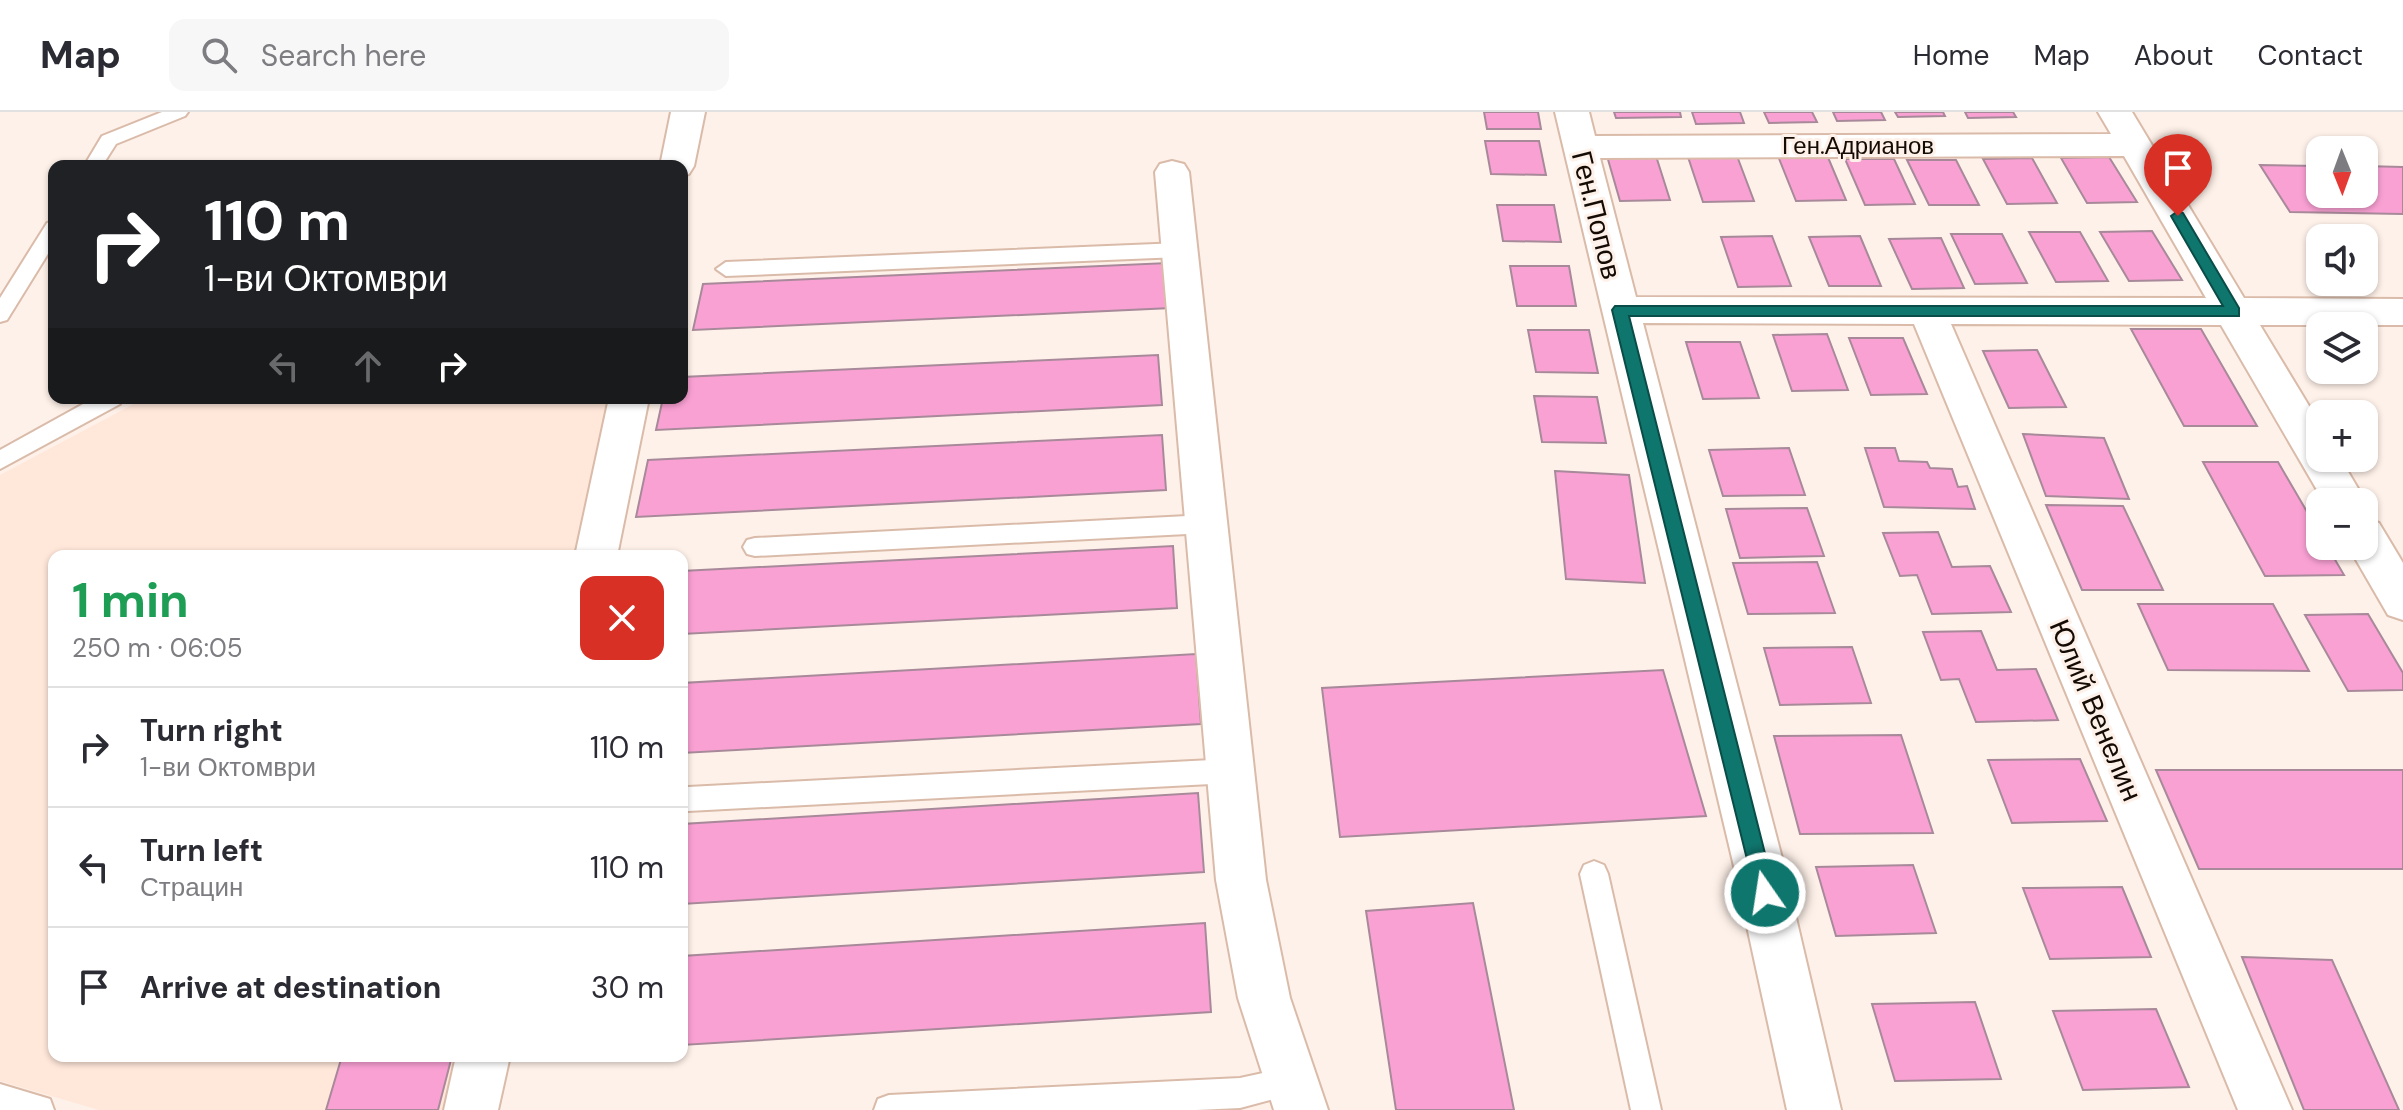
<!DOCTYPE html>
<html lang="en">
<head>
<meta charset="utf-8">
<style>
	:root { --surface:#fff; --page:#f7f7f7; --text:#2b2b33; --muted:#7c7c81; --line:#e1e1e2 }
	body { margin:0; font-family:"DM Sans",sans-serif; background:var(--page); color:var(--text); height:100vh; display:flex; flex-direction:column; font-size:30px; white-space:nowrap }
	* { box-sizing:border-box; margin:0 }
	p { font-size:26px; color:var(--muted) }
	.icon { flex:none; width:44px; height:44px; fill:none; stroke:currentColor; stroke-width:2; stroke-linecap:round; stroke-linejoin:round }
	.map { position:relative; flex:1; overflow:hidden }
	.panel { position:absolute; left:48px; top:438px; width:640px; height:512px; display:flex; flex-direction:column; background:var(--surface); border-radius:16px; box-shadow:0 2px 6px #0004 }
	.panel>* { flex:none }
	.guide { position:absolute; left:48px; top:48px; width:640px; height:244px; border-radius:16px; box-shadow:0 2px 6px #0004; background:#202124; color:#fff; overflow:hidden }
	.needle { width:52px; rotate:179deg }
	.tools { position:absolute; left:2306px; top:24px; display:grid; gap:16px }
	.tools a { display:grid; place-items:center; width:72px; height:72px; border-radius:16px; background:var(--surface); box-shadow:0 2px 6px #0004; font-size:40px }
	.pin { position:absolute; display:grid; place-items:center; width:68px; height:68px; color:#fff; margin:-82px -34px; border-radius:50% 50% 50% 0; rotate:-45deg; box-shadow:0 0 8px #0007 }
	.pin .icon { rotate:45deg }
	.me { position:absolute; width:88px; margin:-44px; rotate:347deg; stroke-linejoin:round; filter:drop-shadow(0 0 6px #0008) }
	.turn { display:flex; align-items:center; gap:28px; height:168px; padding:0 24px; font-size:36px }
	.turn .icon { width:104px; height:104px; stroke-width:2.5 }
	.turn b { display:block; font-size:56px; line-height:68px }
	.lanes { display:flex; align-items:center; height:76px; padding:0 24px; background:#0003; justify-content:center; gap:40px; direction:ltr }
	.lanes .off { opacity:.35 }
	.round { display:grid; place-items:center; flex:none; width:84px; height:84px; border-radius:16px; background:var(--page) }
	.headline { display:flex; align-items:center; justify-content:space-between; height:136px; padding:0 24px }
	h1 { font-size:48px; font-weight:700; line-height:60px; color:#1e9e55 }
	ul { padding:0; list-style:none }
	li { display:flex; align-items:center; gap:24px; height:120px; padding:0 24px; border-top:2px solid var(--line) }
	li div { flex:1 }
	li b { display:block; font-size:30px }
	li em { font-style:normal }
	header { display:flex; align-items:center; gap:48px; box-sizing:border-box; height:112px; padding:0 40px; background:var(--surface); border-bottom:2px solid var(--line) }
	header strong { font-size:38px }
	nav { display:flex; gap:44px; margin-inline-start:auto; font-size:28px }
	.search { width:560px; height:72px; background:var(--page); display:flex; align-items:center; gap:20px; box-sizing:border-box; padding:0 28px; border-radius:16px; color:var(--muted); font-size:30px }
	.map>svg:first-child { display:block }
	.built { fill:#ffe7da }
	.building { fill:#faa1d4; stroke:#a8899a; stroke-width:2 }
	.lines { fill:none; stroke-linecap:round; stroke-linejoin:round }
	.lane-casing { stroke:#dabba9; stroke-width:4 }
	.street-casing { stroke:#dabba9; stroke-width:4 }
	.lane { fill:#fff; fill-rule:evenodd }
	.street { fill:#fff; fill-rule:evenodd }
	.route { fill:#0f766e; stroke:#0a4d48; stroke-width:2 }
	.labels { text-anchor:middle; stroke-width:6; stroke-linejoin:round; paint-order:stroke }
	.far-street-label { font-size:24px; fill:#150b05; stroke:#fef1e9 }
	.street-label { font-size:28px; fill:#150b05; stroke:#fef1e9 }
</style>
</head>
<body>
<header>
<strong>Map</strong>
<div class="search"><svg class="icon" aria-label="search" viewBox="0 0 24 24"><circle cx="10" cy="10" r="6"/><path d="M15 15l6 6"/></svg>Search here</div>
<nav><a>Home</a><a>Map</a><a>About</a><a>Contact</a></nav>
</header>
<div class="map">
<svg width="2403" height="998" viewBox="0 0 2403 998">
	<rect width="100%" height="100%" fill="#fef1e9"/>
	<polygon class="built" points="145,286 614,286 576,444 54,444 54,944 461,944 449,998 99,998 0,969 0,363"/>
	<g class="building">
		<polygon points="1484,0 1538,0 1541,17 1487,17"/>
		<polygon points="1614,0 1680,0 1681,5 1616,6"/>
		<polygon points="1692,0 1740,0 1744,11 1696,12"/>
		<polygon points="1764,0 1812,0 1817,10 1769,11"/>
		<polygon points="1833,0 1881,0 1885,8 1837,9"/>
		<polygon points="1895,0 1943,0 1945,4 1898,5"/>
		<polygon points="1965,0 2013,0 2016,5 1968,6"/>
		<polygon points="1485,29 1539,29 1546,63 1491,62"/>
		<polygon points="1827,43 1846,88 1796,89 1778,44"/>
		<polygon points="1607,44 1656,44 1670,88 1620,89"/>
		<polygon points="1737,44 1754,89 1703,90 1688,45"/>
		<polygon points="2109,45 2137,90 2087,91 2061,46"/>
		<polygon points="2032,46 2057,91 2007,92 1983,47"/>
		<polygon points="1845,47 1894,47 1915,92 1865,93"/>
		<polygon points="1907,48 1956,48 1979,93 1929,93"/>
		<polygon points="2260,53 2320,54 2320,82 2364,82 2364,54 2403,55 2403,102 2290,100"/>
		<polygon points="1497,93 1554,93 1561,130 1503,129"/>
		<polygon points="2152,119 2182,168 2129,169 2100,120"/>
		<polygon points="2029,120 2080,120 2108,169 2056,170"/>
		<polygon points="1951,122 2002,122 2027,171 1975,172"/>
		<polygon points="1772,124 1791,174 1738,175 1721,125"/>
		<polygon points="1860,124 1881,174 1829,174 1809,125"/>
		<polygon points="1941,126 1964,176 1912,177 1889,127"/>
		<polygon points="1168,151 1171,196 693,218 703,172"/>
		<polygon points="1510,154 1569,154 1576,194 1517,194"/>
		<polygon points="2131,217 2201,217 2257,314 2184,314"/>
		<polygon points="1528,218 1589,218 1598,261 1536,260"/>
		<polygon points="1827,222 1848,278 1792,279 1773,223"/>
		<polygon points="1849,226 1903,226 1927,282 1871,283"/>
		<polygon points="1686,230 1740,230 1759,286 1703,287"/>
		<polygon points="2037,238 2066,295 2009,296 1983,239"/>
		<polygon points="1158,243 1162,293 656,318 663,286 682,286 682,265"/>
		<polygon points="1534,284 1597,285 1606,331 1542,330"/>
		<polygon points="2023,322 2104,326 2129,387 2046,384"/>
		<polygon points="1162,323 1166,378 636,405 648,348"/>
		<polygon points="1789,336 1805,383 1723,384 1709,338"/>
		<polygon points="1865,336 1895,336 1899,349 1927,350 1930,356 1952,357 1958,375 1967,374 1975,397 1884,395"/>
		<polygon points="2203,350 2278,350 2320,422 2320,434 2327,434 2344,463 2265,464"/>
		<polygon points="1555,359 1629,363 1645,471 1566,467"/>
		<polygon points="2046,393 2123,394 2163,478 2082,478"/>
		<polygon points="1807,396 1824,444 1740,446 1726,397"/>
		<polygon points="1938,420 1952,455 1990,454 2011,500 1932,502 1917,463 1900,464 1883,421"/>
		<polygon points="1173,434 1177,496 682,522 682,459"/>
		<polygon points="1817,450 1835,501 1748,502 1733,451"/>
		<polygon points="2138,492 2273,492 2309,559 2168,558"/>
		<polygon points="2368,502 2403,561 2403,578 2348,579 2305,503"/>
		<polygon points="1981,519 1997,558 2036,557 2058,608 1976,610 1959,567 1941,568 1923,520"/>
		<polygon points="1852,535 1871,591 1780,593 1764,536"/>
		<polygon points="1196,542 1201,612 682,641 682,571"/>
		<polygon points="1663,558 1706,704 1340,725 1322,576"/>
		<polygon points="1901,623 1933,721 1800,722 1774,624"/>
		<polygon points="2080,647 2107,709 2012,711 1988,648"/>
		<polygon points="2156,658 2403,658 2403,757 2199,757"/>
		<polygon points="1198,681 1204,760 682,792 682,712"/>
		<polygon points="1913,753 1936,821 1836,824 1816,755"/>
		<polygon points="2122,775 2151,845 2050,847 2023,776"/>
		<polygon points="1473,791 1514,998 1396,998 1366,799"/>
		<polygon points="1205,811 1211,900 682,933 682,844"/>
		<polygon points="2242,845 2332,848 2399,998 2304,998"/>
		<polygon points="1975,890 2001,967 1895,969 1872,892"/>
		<polygon points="2156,897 2189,975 2083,978 2053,899"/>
		<polygon points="342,944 452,944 438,998 326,998"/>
	</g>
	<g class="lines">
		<g class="lane-casing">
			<g id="lane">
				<polygon points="162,0 188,0 185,4 116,32 102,54 84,54 102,24"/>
				<polygon points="54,109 54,132 7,208 0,210 0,186 47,111"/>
				<polygon points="1180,131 1190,138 1180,145 726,164 716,157 726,150"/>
				<polygon points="94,286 123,286 120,292 0,357 0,338"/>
				<polygon points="1207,403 1215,405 1218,412 1215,419 1207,421 755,444 747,442 743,435 747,428 755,426"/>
				<polygon points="1231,647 1240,651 1244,659 1240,667 1231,671 688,699 682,697 682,677 688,675"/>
				<polygon points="1594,749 1604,753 1608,762 1661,998 1631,998 1580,762 1584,753"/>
				<polygon points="1290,955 1300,960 1305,970 1300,980 1240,996 1196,998 874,998 878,987 889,983 1240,966"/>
				<polygon points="0,972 50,987 54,998 0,998"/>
			</g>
		</g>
		<g class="street-casing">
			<g id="street">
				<polygon points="671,0 705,0 694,54 689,62 682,64 682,54 660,54"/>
				<path d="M1555,0H1589L1595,24L2111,22L2098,0H2132L2244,186L2403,187V213H2260L2320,312V346H2340L2366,390L2364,393V390H2324L2221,213L1951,212L2292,998H2238L1914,212L1643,211L1783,750L1841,998H1787L1733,750ZM2124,44L2206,186L1636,185L1600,46Z"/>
				<polygon points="1172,49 1184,52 1189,60 1266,768 1290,886 1328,998 1274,998 1238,886 1216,768 1155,60 1160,52"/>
				<polygon points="609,286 649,286 617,444 575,444"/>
				<polygon points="2364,406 2379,411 2403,451 2403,508 2388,503 2348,434 2364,434"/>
				<polygon points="456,944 510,944 498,998 444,998"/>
			</g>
		</g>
		<use href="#lane" class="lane"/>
		<use href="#street" class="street"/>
	</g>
	<polygon class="route" points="2178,99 2183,101 2239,196 2239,204 1629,204 1775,781 1772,788 1765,791 1757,788 1612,198 1615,194 2223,194 2171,104"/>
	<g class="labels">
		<g class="far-street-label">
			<text x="1858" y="42">Ген.Адрианов</text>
		</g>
		<g class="street-label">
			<text transform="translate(1597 103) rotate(76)" y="10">Ген.Попов</text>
			<text transform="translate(2096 598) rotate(67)" y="10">Юлий Венелин</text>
		</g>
	</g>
</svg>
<div class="tools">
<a><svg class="needle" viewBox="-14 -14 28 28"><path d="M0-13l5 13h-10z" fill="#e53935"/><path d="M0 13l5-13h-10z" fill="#7c7c81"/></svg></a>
<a><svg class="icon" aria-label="sound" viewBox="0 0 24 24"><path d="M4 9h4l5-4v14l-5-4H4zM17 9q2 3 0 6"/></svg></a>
<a><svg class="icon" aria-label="layers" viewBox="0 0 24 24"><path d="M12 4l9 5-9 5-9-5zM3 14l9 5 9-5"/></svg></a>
<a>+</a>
<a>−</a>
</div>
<div class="pin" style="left:2178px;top:104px;background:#d93025"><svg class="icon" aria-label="arrive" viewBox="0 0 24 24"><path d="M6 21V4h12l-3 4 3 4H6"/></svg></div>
<svg class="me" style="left:1765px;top:781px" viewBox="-20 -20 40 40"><circle r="17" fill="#0f766e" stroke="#fff" stroke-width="3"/><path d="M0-11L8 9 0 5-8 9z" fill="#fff"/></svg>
<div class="guide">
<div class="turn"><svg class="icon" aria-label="right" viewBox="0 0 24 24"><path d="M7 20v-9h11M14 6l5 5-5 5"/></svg><div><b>110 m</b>1-ви Октомври</div></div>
<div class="lanes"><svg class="icon off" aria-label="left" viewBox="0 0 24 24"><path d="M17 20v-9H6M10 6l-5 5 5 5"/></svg><svg class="icon off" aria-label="ahead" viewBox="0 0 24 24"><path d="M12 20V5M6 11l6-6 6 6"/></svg><svg class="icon" aria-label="right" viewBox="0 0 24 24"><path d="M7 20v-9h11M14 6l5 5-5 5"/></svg></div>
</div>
<section class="panel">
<div class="headline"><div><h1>1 min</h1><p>250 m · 06:05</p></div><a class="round" style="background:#d93025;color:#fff"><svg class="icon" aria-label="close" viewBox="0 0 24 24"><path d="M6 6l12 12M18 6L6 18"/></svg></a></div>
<ul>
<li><svg class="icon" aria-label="right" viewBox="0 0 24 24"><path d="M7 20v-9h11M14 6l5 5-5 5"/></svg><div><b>Turn right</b><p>1-ви Октомври</p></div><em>110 m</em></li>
<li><svg class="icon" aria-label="left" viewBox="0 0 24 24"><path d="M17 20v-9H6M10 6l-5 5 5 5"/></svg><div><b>Turn left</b><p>Страцин</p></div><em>110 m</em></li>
<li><svg class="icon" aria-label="arrive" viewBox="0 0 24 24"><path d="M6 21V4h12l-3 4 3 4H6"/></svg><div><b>Arrive at destination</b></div><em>30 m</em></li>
</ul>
</section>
</div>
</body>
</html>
